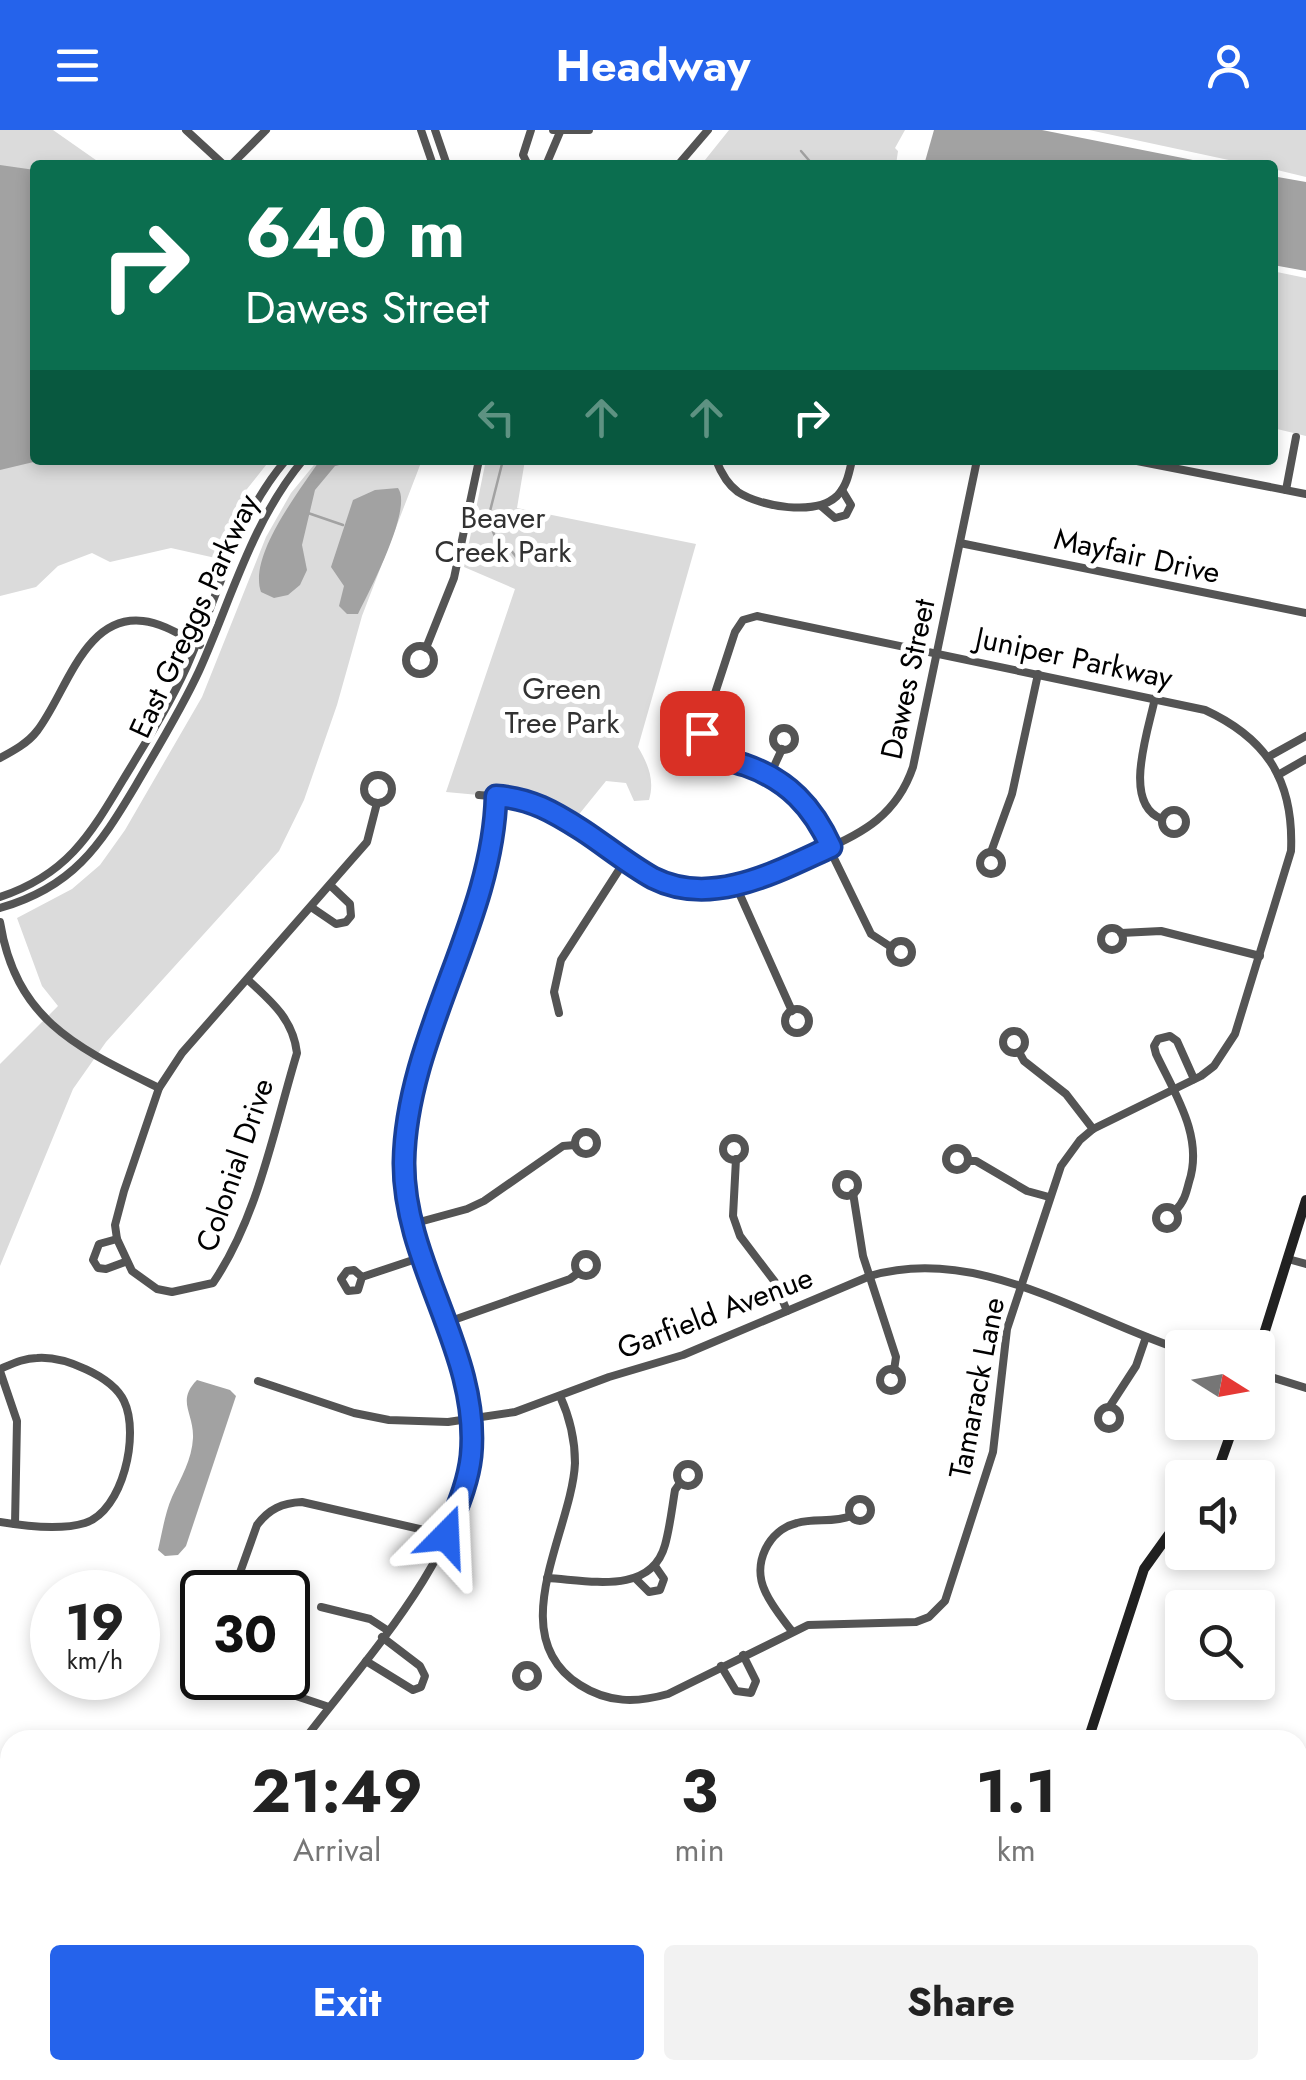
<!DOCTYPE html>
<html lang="en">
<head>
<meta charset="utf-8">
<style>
	:root { --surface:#fff; --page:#f2f2f2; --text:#222; --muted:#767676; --accent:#2563eb }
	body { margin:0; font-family:Jost,sans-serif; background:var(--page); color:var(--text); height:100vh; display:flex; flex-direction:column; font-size:38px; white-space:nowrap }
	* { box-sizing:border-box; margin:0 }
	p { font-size:32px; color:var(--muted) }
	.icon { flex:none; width:55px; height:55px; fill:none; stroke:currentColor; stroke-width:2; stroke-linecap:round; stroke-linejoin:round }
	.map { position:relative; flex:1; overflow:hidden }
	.side { position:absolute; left:0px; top:1600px; width:1308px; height:350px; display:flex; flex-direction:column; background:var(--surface); border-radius:30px 30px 0 0; box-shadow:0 5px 15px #0003 }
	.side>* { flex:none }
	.hud { position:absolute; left:30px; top:30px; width:1248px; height:305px; border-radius:10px; box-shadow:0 5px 15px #0003; background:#0b6e4f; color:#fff; overflow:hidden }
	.needle { width:65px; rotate:101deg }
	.fabs { position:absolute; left:1165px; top:1200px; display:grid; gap:20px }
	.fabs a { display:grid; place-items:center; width:110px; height:110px; border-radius:10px; background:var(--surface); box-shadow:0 5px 15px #0003; font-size:50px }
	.speed { position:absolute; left:30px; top:1440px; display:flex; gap:20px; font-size:50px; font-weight:700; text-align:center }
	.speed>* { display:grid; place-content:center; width:130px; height:130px; border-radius:50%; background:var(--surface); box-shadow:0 5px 15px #0003; line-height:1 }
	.speed small { font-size:25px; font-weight:400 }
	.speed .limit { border:5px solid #111; border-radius:15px; background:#fff; color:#111 }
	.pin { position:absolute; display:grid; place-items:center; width:85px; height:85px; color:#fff; margin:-42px; border-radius:20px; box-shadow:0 5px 15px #0006 }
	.me { position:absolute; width:110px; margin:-55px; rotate:21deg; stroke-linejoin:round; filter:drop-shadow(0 0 8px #0008) }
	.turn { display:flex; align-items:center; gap:35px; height:210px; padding:0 50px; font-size:45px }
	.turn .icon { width:130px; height:130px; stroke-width:2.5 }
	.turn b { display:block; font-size:70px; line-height:85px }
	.lanes { display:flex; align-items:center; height:95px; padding:0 50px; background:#0003; justify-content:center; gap:50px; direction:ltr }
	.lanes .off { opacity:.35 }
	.eta { display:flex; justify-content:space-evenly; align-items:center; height:170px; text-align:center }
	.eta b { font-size:60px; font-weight:700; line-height:70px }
	.cta { display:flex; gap:20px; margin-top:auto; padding:20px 50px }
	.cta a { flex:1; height:115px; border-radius:10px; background:var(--accent); color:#fff; font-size:40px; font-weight:700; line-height:115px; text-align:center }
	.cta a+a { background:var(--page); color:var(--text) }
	header { display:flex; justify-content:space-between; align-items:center; height:130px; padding:0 50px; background:var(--accent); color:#fff; font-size:45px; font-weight:700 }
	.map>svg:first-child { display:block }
	.green { fill:#dbdbdb }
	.water { fill:#a2a2a2 }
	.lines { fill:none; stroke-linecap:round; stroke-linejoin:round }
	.stream { stroke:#a2a2a2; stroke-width:2.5 }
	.street { stroke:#545454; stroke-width:8 }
	.secondary { stroke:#212121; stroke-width:10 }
	.primary { stroke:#000; stroke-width:11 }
	.route-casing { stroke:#184099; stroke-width:25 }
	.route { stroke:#2563eb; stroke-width:18 }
	.labels { text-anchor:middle; stroke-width:10; stroke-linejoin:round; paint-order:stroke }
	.park-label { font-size:30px; fill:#323232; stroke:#fff }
	.street-label { font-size:30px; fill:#000; stroke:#fff }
</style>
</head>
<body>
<header><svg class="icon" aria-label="menu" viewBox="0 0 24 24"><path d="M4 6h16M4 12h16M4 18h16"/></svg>Headway<svg class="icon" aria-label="person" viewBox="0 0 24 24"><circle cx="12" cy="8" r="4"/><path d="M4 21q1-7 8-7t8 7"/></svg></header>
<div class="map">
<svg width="1306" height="1950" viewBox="0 0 1306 1950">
	<rect width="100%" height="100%" fill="#fff"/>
	<g class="green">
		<polygon points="0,0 53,0 103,35 35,35 35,330 270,330 247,359 220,429 171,418 110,432 92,423 58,436 36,457 0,466"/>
		<polygon points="729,0 905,0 895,18 898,21 896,35 701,35"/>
		<polygon points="1089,0 1306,0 1306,47 1273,39 1272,35 1252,35"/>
		<polygon points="1272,141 1306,148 1306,306 1273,298"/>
		<polygon points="318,330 422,330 362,486 337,575 304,670 279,721 106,912 73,959 0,1136 0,934 58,876 42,856 17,788 72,759 100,735 125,700 202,567 266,407 291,363"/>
		<path d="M486,330H525L517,378L696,414L638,617C648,634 655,650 649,670L634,671L626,653L606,651L572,693C533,668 491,666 446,662L515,459L464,437Z"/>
	</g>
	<g class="water">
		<polygon points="934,0 1042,0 1218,35 924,35"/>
		<polygon points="0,35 35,40 35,330 42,330 0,340"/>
		<polygon points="1272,46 1306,52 1306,141 1273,135"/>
		<path d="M320,330H329L332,334L334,330H362L335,336L315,360L302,415L307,440L300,455L288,465L274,468L261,462C248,425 301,359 320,330Z"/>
		<path d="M398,358C413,378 370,460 358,484H347L339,476L344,456L331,437L353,370L375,360Z"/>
		<path d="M197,1250L230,1260L236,1266L186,1416L178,1425L165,1426L158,1420C162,1403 165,1383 172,1367C181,1348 192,1329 193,1308C194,1283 176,1271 197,1250Z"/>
	</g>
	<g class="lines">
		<g class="stream">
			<polyline points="801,21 813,35"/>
			<polyline points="503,330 488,389 496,409 507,415 520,432"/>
			<polyline points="308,383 343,395"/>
		</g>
		<g class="street">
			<polyline points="186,0 224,35"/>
			<polyline points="421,0 433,35"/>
			<polyline points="435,0 447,35"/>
			<polyline points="553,0 589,0"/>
			<polyline points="231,35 266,0"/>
			<polyline points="528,35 523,25 531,0"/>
			<polyline points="546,35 560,2"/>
			<polyline points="678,35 708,0"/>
			<polyline points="594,330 616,330"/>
			<path d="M716,330C721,343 727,354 738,362C761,377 816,386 837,366C847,356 849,343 852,330"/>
			<polyline points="1132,330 1306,364"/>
			<polyline points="1286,360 1296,307"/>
			<polyline points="821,376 835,388 846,385 851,375 842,360"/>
			<polyline points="960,413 1306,483"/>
			<circle cx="420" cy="530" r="14"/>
			<polyline points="426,518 454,448 479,330"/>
			<path d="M1155,568C1149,599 1121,674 1162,689"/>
			<circle cx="784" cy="609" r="11"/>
			<polyline points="1268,627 1306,606"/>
			<path d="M0,628C13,621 28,613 37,601C66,564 84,484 143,491C163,493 182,506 200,515"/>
			<polyline points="770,645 782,619"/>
			<polyline points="1278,645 1306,629"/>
			<circle cx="378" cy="659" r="14"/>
			<path d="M479,665C504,667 530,668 553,681C614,715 659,773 737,756C766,749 794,733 821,721C864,703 897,684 913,637L977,330"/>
			<circle cx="1174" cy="692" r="12"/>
			<circle cx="991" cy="733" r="11"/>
			<polyline points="991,722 1012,664 1038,544"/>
			<polyline points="736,756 792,881"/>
			<path d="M0,767C66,745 89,707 123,650C146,612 169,576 187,536C218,467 236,388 286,330"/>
			<polyline points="311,777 336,794 346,792 351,786 350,774 330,755"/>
			<path d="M0,778C73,757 99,717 136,655C158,617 181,580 199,541C232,468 251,393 303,330"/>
			<path d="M0,792C16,891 78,918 159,958"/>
			<circle cx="1112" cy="809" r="11"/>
			<polyline points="1121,803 1161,801 1260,826"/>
			<circle cx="901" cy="822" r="11"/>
			<path d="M247,849C271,871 293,889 297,923C274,999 258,1087 213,1153L172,1162L157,1159L132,1141L117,1109L115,1095L124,1061L159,958L182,923L367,712L377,673"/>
			<circle cx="797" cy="891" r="12"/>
			<polyline points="559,883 554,862 561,830 626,729"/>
			<circle cx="1014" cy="912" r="11"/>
			<polyline points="1019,922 1024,931 1066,964 1093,999"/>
			<circle cx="586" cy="1013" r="11"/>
			<circle cx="734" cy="1019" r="11"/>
			<circle cx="957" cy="1029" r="11"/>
			<polyline points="736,1029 733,1086 740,1106 775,1152 787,1181"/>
			<polyline points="968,1031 976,1031 1027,1061 1049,1067"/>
			<circle cx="847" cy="1055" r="11"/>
			<polyline points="853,1063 863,1126 896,1227 894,1240"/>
			<circle cx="1167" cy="1088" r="11"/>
			<path d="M1175,1081C1184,1072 1186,1064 1189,1052C1204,1007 1175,964 1156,924L1154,916L1158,909L1170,906L1177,911L1194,949"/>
			<polyline points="412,1094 467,1079 484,1071 563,1016 575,1015"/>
			<polyline points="117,1109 99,1114 93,1130 98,1138 106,1139 125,1132"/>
			<circle cx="586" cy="1135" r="11"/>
			<polyline points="1288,1129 1306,1134"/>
			<polyline points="362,1147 358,1160 348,1161 341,1149 347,1141 354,1140 362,1147 422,1127"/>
			<polyline points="445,1193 570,1149 578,1143"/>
			<path d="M0,1239C12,1234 24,1228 37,1228C64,1226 112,1246 124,1271C140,1304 123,1381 85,1393C62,1400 24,1396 0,1392"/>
			<circle cx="891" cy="1250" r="11"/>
			<polyline points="0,1241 17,1291 15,1394"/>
			<polyline points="1258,1243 1306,1258"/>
			<path d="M258,1251L354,1283L389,1290L448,1292L515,1282L609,1247L683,1225L870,1146C977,1114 1084,1188 1182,1220"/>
			<path d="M560,1266C570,1288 575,1308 575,1333C572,1401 501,1505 580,1555C608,1573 636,1573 668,1564L808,1495L916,1492L929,1487L945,1471L993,1322L1007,1199L1061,1036L1080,1010L1093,999L1201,946L1214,936L1235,904L1291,721C1294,652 1268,609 1205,580L757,486L743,490L735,502L702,603V617L714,626L770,645L808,675L871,804L891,817"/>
			<polyline points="1110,1276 1136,1236 1146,1207"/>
			<circle cx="1109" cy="1288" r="11"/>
			<circle cx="688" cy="1345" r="11"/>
			<circle cx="860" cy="1380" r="11"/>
			<path d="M547,1448C587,1450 651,1466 665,1415C670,1397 672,1378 675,1360L680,1353"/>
			<polyline points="636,1449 649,1462 660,1460 664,1449 655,1436"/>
			<path d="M233,1462L257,1395C269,1379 282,1373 302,1372L446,1405"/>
			<polyline points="321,1477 370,1489 387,1500"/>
			<path d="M791,1500C782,1488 771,1475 765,1461C752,1434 768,1400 797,1393C815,1388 834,1393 851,1386"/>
			<polyline points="366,1531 413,1560 421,1557 425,1546 420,1536 382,1507"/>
			<circle cx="527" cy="1546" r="11"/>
			<polyline points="721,1536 736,1561 751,1563 756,1551 743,1525"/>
			<polyline points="242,1548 329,1577"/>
			<path d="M304,1610C363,1532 462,1427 471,1326C475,1285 464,1245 451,1207C426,1140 398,1075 406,1002C409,969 421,938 431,907C457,829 492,749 496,666"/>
			<polyline points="220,1950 223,1940"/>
			<polyline points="999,1950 1002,1940"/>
		</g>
		<g class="secondary">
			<polyline points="1258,1223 1306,1070"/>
			<polyline points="1215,1348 1235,1292"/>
			<polyline points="1088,1610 1144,1439 1182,1386"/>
		</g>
		<g class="primary">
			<polyline points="0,1837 10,1838"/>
			<polyline points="1298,1875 1306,1875"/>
		</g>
	</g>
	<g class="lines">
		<g class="route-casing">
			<path id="route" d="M446,1406C456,1380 468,1354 471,1326C481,1223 403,1135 404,1032C406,906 493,792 496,666C530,668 554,682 582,700C605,715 628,734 653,748C712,778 778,741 831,717C813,677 788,650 745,635C732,631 719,628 706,622L700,610L702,603"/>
		</g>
		<use href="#route" class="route"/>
	</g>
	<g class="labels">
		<g class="park-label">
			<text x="503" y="398">Beaver<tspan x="503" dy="34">Creek Park</tspan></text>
			<text x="562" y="569">Green<tspan x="562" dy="34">Tree Park</tspan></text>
		</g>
		<g class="street-label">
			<text transform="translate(1137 426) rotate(12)" y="10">Mayfair Drive</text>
			<text transform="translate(194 486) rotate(-65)" y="10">East Greggs Parkway</text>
			<text transform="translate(1074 528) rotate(12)" y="10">Juniper Parkway</text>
			<text transform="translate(908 549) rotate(-78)" y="10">Dawes Street</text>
			<text transform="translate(235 1035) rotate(-71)" y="10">Colonial Drive</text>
			<text transform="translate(715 1183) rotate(-21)" y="10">Garfield Avenue</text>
			<text transform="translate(977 1258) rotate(-79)" y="10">Tamarack Lane</text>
		</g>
	</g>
</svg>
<div class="fabs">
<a><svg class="needle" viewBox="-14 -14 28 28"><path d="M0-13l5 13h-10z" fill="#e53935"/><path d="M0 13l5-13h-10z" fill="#767676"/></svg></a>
<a><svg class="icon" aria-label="sound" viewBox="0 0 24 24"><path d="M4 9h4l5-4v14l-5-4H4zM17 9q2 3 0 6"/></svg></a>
<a><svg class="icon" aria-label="search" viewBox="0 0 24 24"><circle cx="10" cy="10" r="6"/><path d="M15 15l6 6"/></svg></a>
</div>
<div class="speed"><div>19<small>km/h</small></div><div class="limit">30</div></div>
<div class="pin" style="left:702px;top:603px;background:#d93025"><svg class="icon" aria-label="arrive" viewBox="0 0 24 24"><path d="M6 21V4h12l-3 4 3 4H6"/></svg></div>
<svg class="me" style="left:446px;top:1406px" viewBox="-20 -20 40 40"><path d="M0-17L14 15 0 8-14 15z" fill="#2563eb" stroke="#fff" stroke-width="4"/></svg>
<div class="hud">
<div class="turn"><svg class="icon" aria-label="right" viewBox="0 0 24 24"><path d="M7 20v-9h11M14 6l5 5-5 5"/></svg><div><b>640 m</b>Dawes Street</div></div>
<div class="lanes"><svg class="icon off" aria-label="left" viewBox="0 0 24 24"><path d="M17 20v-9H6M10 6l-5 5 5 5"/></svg><svg class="icon off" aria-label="ahead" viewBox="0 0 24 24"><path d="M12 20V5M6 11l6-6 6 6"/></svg><svg class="icon off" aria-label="ahead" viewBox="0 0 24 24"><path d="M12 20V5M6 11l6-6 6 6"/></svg><svg class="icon" aria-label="right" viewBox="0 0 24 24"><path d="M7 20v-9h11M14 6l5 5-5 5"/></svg></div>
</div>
<section class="side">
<div class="eta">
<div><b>21:49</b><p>Arrival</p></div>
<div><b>3</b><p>min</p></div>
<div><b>1.1</b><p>km</p></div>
</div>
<div class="cta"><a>Exit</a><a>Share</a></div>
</section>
</div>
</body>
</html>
